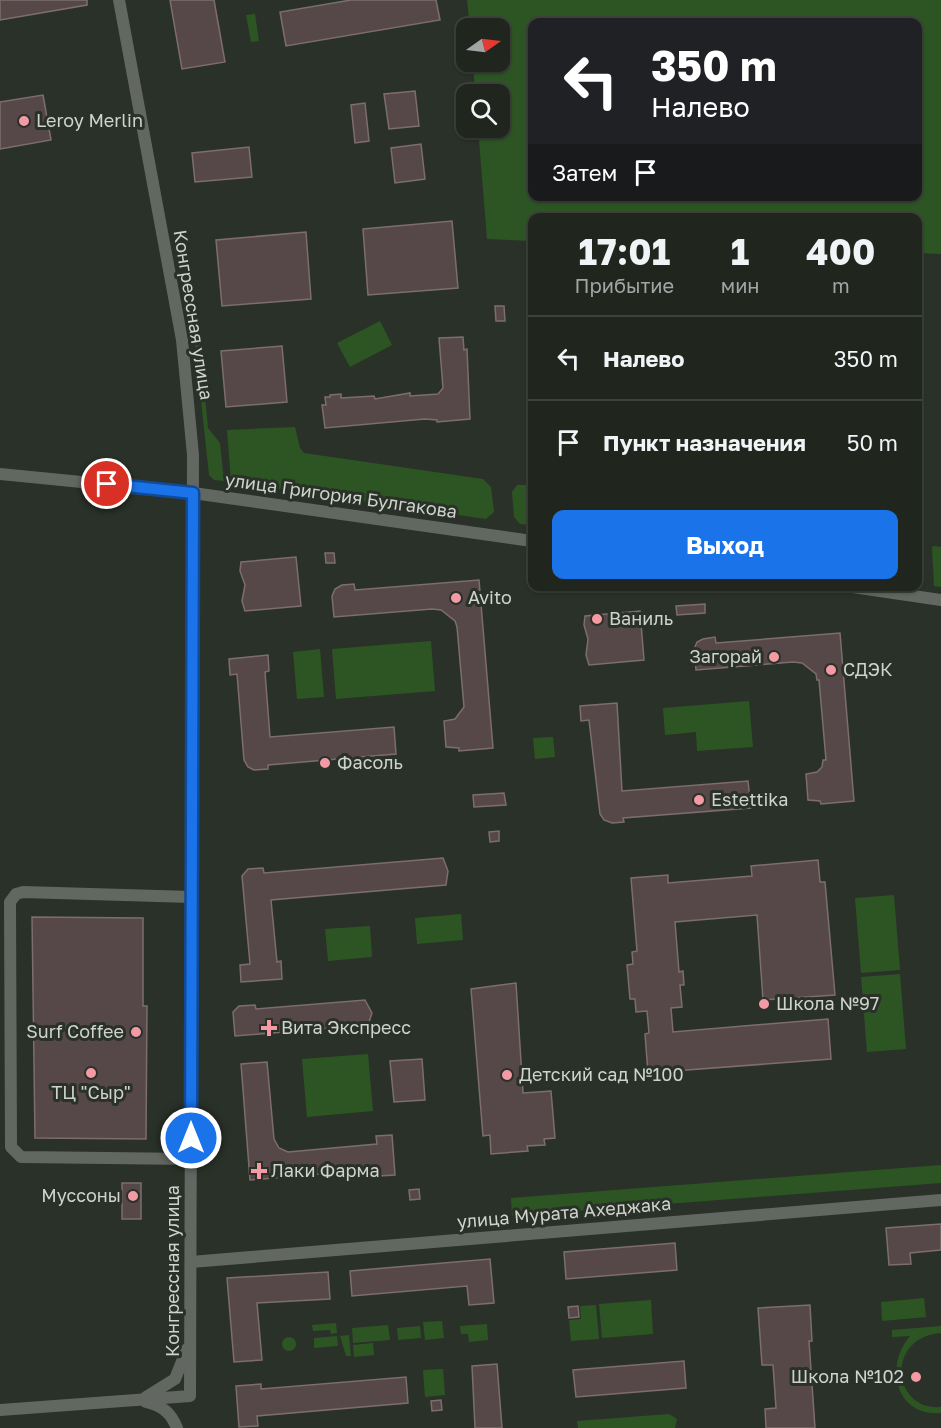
<!DOCTYPE html>
<html lang="ru">
<head>
<meta charset="utf-8">
<style>
	:root { --surface:#20251e; --page:#282d27; --text:#f1f3f6; --muted:#a2a5a4; --line:#3d423c; --accent:#1a73e8 }
	body { margin:0; font-family:"Golos Text",sans-serif; background:var(--page); color:var(--text); height:100vh; display:flex; flex-direction:column; font-size:22px; white-space:nowrap }
	* { box-sizing:border-box; margin:0 }
	p { font-size:20px; color:var(--muted) }
	.icon { flex:none; width:33px; height:33px; fill:none; stroke:currentColor; stroke-width:2; stroke-linecap:round; stroke-linejoin:round }
	.map { position:relative; flex:1; overflow:hidden }
	.sheet { position:absolute; left:528px; top:213px; width:394px; height:378px; display:flex; flex-direction:column; background:var(--surface); border-radius:12px; box-shadow:0 2px 4px #0004,0 0 0 2px var(--line) }
	.sheet>* { flex:none }
	.guide { position:absolute; left:528px; top:18px; width:394px; height:183px; border-radius:12px; box-shadow:0 2px 4px #0004,0 0 0 2px var(--line); background:#202124; color:#fff; overflow:hidden }
	.needle { width:39px; rotate:76deg }
	.fabs { position:absolute; left:456px; top:18px; display:grid; gap:12px }
	.fabs a { display:grid; place-items:center; width:54px; height:54px; border-radius:12px; background:var(--surface); box-shadow:0 2px 4px #0004,0 0 0 2px var(--line); font-size:30px }
	.pin { position:absolute; display:grid; place-items:center; width:51px; height:51px; color:#fff; margin:-26px; border:3px solid #fff; border-radius:50%; box-shadow:0 2px 6px #0007 }
	.me { position:absolute; width:66px; margin:-33px; rotate:0deg; stroke-linejoin:round; filter:drop-shadow(0 0 4px #0008) }
	.turn { display:flex; align-items:center; gap:21px; height:126px; padding:0 24px; font-size:27px }
	.turn .icon { width:78px; height:78px; stroke-width:2.5 }
	.turn b { display:block; font-size:42px; line-height:51px }
	.then { display:flex; align-items:center; height:57px; padding:0 24px; background:#0003; gap:12px; font-size:22px }
	.eta { display:flex; justify-content:space-evenly; align-items:center; height:102px; text-align:center }
	.eta b { font-size:36px; font-weight:700; line-height:42px }
	.cta { display:flex; gap:12px; margin-top:auto; padding:12px 24px }
	.cta a { flex:1; height:69px; border-radius:12px; background:var(--accent); color:#fff; font-size:24px; font-weight:700; line-height:69px; text-align:center }
	ul { padding:0; list-style:none }
	li { display:flex; align-items:center; gap:18px; height:84px; padding:0 24px; border-top:2px solid var(--line) }
	li div { flex:1 }
	li b { display:block; font-size:22px }
	li em { font-style:normal }
	.map>svg:first-child { display:block }
	.green { fill:#2d5524; fill-rule:evenodd }
	.building { fill:#564849; stroke:#7d6d6e; stroke-width:1.5 }
	.lines { fill:none; stroke-linecap:round; stroke-linejoin:round }
	.minor { stroke:#636762; stroke-width:12 }
	.route-casing { stroke:#114b97; stroke-width:15 }
	.route { stroke:#1a73e8; stroke-width:10 }
	.poi-dot { fill:#f49aa5; stroke:#2a3128; stroke-width:2 }
	.labels { text-anchor:middle; stroke-width:6; stroke-linejoin:round; paint-order:stroke }
	.poi-label { font-size:18px; fill:#ced3cd; stroke:#2a3128; text-anchor:start }
	.street-label { font-size:18px; fill:#ced3cd; stroke:#2a3128 }
</style>
</head>
<body>
<div class="map">
<svg width="941" height="1428" viewBox="0 0 941 1428">
	<rect width="100%" height="100%" fill="#2a3128"/>
	<g class="green">
		<path d="M467,0H941V254L918,253V218H532V241L487,239L478,128H500V94H475L473,62H500V28H470ZM532,22H918V196H532Z"/>
		<polygon points="255,14 259,41 251,42 246,15"/>
		<polygon points="380,321 392,345 350,367 337,343"/>
		<polygon points="200,343 208,428 220,443 224,481 214,480 209,475 195,344"/>
		<polygon points="295,427 300,448 304,453 483,479 491,487 494,512 486,519 231,482 227,430"/>
		<polygon points="517,485 532,485 532,525 520,524 514,517 512,492"/>
		<polygon points="934,546 941,547 941,587 934,586 932,547"/>
		<polygon points="431,641 435,691 336,699 332,649"/>
		<polygon points="320,649 324,697 297,699 293,652"/>
		<polygon points="749,701 753,747 697,751 696,732 665,735 663,708"/>
		<polygon points="553,737 555,757 535,759 533,738"/>
		<polygon points="894,895 900,970 861,973 855,898"/>
		<polygon points="461,914 463,940 417,944 415,918"/>
		<polygon points="370,926 372,957 328,961 325,929"/>
		<polygon points="900,974 906,1049 867,1052 861,977"/>
		<polygon points="368,1054 373,1111 307,1117 302,1059"/>
		<polygon points="941,1165 941,1183 512,1216 511,1198"/>
		<polygon points="924,1298 926,1317 882,1321 881,1302"/>
		<polygon points="651,1300 653,1334 602,1338 599,1304"/>
		<polygon points="596,1305 599,1339 571,1341 569,1320 581,1319 580,1306"/>
		<polygon points="442,1321 444,1338 425,1340 423,1322"/>
		<polygon points="336,1323 337,1333 331,1334 330,1330 313,1331 312,1325"/>
		<polygon points="487,1324 488,1340 469,1342 468,1334 461,1334 460,1326"/>
		<polygon points="388,1325 390,1340 353,1343 352,1328"/>
		<polygon points="420,1326 421,1338 398,1340 397,1328"/>
		<path d="M941,1326V1333C885,1337 892,1411 941,1407V1413C896,1417 884,1366 910,1336L892,1337V1330Z"/>
		<polygon points="349,1335 351,1356 346,1356 340,1336"/>
		<polygon points="337,1336 338,1346 314,1348 314,1338"/>
		<circle cx="289" cy="1344" r="7"/>
		<polygon points="373,1343 374,1355 354,1357 353,1345"/>
		<polygon points="443,1369 445,1395 425,1397 423,1370"/>
		<polygon points="669,1414 677,1419 675,1428 578,1428 577,1421"/>
	</g>
	<g class="building">
		<polygon points="0,0 87,0 87,5 0,20"/>
		<polygon points="170,0 214,0 225,62 182,69"/>
		<polygon points="351,0 436,0 440,20 286,46 280,12"/>
		<polygon points="415,91 419,126 389,129 384,94"/>
		<polygon points="43,95 51,140 0,149 0,102"/>
		<polygon points="365,103 369,141 355,143 351,105"/>
		<polygon points="421,144 425,179 395,183 391,148"/>
		<polygon points="249,147 252,177 195,182 192,153"/>
		<polygon points="452,221 458,288 368,295 363,229"/>
		<polygon points="306,232 311,299 222,306 216,240"/>
		<polygon points="495,306 504,306 505,321 496,321"/>
		<polygon points="463,337 464,350 467,349 470,419 437,422 437,420 425,419 325,428 322,405 326,405 325,397 330,397 330,395 341,394 341,398 374,396 375,399 410,393 410,396 438,394 443,388 439,338"/>
		<polygon points="282,346 287,402 226,407 221,351"/>
		<polygon points="325,553 334,553 335,563 326,563"/>
		<polygon points="296,557 301,606 245,611 242,601 245,585 240,571 241,562"/>
		<polygon points="479,580 493,748 459,751 459,748 446,747 444,721 455,719 464,707 457,627 455,621 441,610 432,609 334,617 332,596 335,589 342,585 354,584 355,590"/>
		<polygon points="705,604 705,613 677,615 676,606"/>
		<polygon points="640,611 644,660 589,665 586,655 588,639 584,625 585,616"/>
		<polygon points="840,633 854,801 821,804 820,801 808,800 806,774 817,772 822,767 823,760 826,760 819,680 817,680 816,674 802,663 793,662 696,670 694,649 697,642 703,639 715,637 716,643"/>
		<polygon points="268,655 269,671 265,672 270,737 394,727 396,754 268,765 268,769 254,770 248,767 244,760 237,674 230,675 229,659"/>
		<polygon points="617,703 622,791 748,781 751,808 623,818 624,822 612,823 604,820 600,814 589,720 581,721 580,706"/>
		<polygon points="504,793 506,805 474,807 473,795"/>
		<polygon points="499,831 499,841 490,842 489,832"/>
		<polygon points="443,858 448,871 446,885 271,900 277,962 281,961 282,979 241,982 240,965 250,964 242,876 248,869 263,868 264,873"/>
		<polygon points="818,860 820,882 825,882 835,995 763,1000 757,915 675,922 679,972 683,971 684,985 680,985 682,1007 671,1008 673,1032 828,1019 831,1059 648,1073 645,1034 649,1033 647,1011 636,1012 635,999 630,999 627,965 633,964 632,952 637,951 631,878 668,875 668,883 752,876 751,866"/>
		<polygon points="32,917 143,918 143,1006 147,1006 146,1139 35,1138"/>
		<polygon points="516,983 523,1093 551,1091 555,1138 544,1139 545,1145 527,1146 528,1151 491,1154 490,1135 483,1136 471,989"/>
		<polygon points="365,1000 372,1013 368,1025 235,1036 233,1012 239,1006 255,1005 256,1009"/>
		<polygon points="422,1059 425,1100 394,1102 390,1061"/>
		<polygon points="267,1062 274,1139 279,1148 288,1152 377,1144 376,1136 392,1135 395,1175 379,1176 379,1169 250,1180 241,1064"/>
		<rect x="122" y="1183" width="19" height="36"/>
		<polygon points="419,1189 420,1199 410,1200 409,1190"/>
		<polygon points="941,1224 941,1250 910,1253 911,1264 889,1265 886,1228"/>
		<polygon points="675,1243 677,1270 566,1279 564,1252"/>
		<polygon points="490,1259 494,1303 469,1305 467,1286 352,1296 350,1271"/>
		<polygon points="328,1272 330,1299 257,1303 262,1360 234,1362 227,1278"/>
		<polygon points="810,1305 812,1341 809,1341 815,1428 766,1428 765,1409 776,1408 773,1365 762,1365 758,1308"/>
		<polygon points="578,1306 579,1317 569,1318 568,1307"/>
		<polygon points="684,1361 686,1388 576,1397 573,1370"/>
		<polygon points="497,1364 502,1428 475,1428 472,1366"/>
		<polygon points="406,1377 408,1403 257,1416 258,1426 239,1427 236,1386 261,1384 261,1389"/>
		<polygon points="441,1400 442,1410 432,1411 431,1401"/>
	</g>
	<g class="lines">
		<g class="minor">
			<polyline points="0,474 193,493 532,541"/>
			<polyline points="846,586 941,600"/>
			<polyline points="191,1159 21,1157 11,1147 10,902 16,894 23,892 191,897"/>
			<polyline points="191,1262 941,1200"/>
			<polyline points="146,1397 175,1379 187,1349"/>
			<path d="M146,1402C163,1406 171,1413 177,1428"/>
			<polyline points="0,1410 190,1396 193,455 182,340 119,0"/>
		</g>
	</g>
	<g class="lines">
		<g class="route-casing">
			<polyline id="route" points="107,484 193,493 191,1138"/>
		</g>
		<use href="#route" class="route"/>
	</g>
	<g class="poi-dot">
		<circle cx="24" cy="121" r="6"/>
		<circle cx="456" cy="598" r="6"/>
		<circle cx="597" cy="619" r="6"/>
		<circle cx="774" cy="657" r="6"/>
		<circle cx="831" cy="670" r="6"/>
		<circle cx="325" cy="763" r="6"/>
		<circle cx="699" cy="800" r="6"/>
		<circle cx="764" cy="1004" r="6"/>
		<path d="M266 1019h6v6h6v6h-6v6h-6v-6h-6v-6h6z"/>
		<circle cx="136" cy="1032" r="6"/>
		<circle cx="91" cy="1073" r="6"/>
		<circle cx="507" cy="1075" r="6"/>
		<path d="M256 1162h6v6h6v6h-6v6h-6v-6h-6v-6h6z"/>
		<circle cx="133" cy="1196" r="6"/>
		<circle cx="916" cy="1377" r="6"/>
	</g>
	<g class="labels">
		<g class="poi-label">
			<text x="36" y="127">Leroy Merlin</text>
			<text x="468" y="604">Avito</text>
			<text x="609" y="625">Ваниль</text>
			<text x="762" y="663" text-anchor="end">Загорай</text>
			<text x="843" y="676">СДЭК</text>
			<text x="337" y="769">Фасоль</text>
			<text x="711" y="806">Estettika</text>
			<text x="776" y="1010">Школа №97</text>
			<text x="281" y="1034">Вита Экспресс</text>
			<text x="124" y="1038" text-anchor="end">Surf Coffee</text>
			<text x="519" y="1081">Детский сад №100</text>
			<text x="91" y="1099" text-anchor="middle">ТЦ "Сыр"</text>
			<text x="271" y="1177">Лаки Фарма</text>
			<text x="121" y="1202" text-anchor="end">Муссоны</text>
			<text x="904" y="1383" text-anchor="end">Школа №102</text>
		</g>
		<g class="street-label">
			<text transform="translate(193 315) rotate(81)" y="6">Конгрессная улица</text>
			<text transform="translate(341 496) rotate(8)" y="6">улица Григория Булгакова</text>
			<text transform="translate(564 1213) rotate(-5)" y="6">улица Мурата Ахеджака</text>
			<text transform="translate(173 1271) rotate(-90)" y="6">Конгрессная улица</text>
		</g>
	</g>
</svg>
<div class="fabs">
<a><svg class="needle" viewBox="-14 -14 28 28"><path d="M0-13l5 13h-10z" fill="#e53935"/><path d="M0 13l5-13h-10z" fill="#a2a5a4"/></svg></a>
<a><svg class="icon" aria-label="search" viewBox="0 0 24 24"><circle cx="10" cy="10" r="6"/><path d="M15 15l6 6"/></svg></a>
</div>
<div class="pin" style="left:107px;top:484px;background:#d93025"><svg class="icon" aria-label="arrive" viewBox="0 0 24 24"><path d="M6 21V4h12l-3 4 3 4H6"/></svg></div>
<svg class="me" style="left:191px;top:1138px" viewBox="-20 -20 40 40"><circle r="17" fill="#1a73e8" stroke="#fff" stroke-width="3"/><path d="M0-11L8 9 0 5-8 9z" fill="#fff"/></svg>
<div class="guide">
<div class="turn"><svg class="icon" aria-label="left" viewBox="0 0 24 24"><path d="M17 20v-9H6M10 6l-5 5 5 5"/></svg><div><b>350 m</b>Налево</div></div>
<div class="then">Затем<svg class="icon" aria-label="arrive" viewBox="0 0 24 24"><path d="M6 21V4h12l-3 4 3 4H6"/></svg></div>
</div>
<section class="sheet">
<div class="eta">
<div><b>17:01</b><p>Прибытие</p></div>
<div><b>1</b><p>мин</p></div>
<div><b>400</b><p>m</p></div>
</div>
<ul>
<li><svg class="icon" aria-label="left" viewBox="0 0 24 24"><path d="M17 20v-9H6M10 6l-5 5 5 5"/></svg><div><b>Налево</b></div><em>350 m</em></li>
<li><svg class="icon" aria-label="arrive" viewBox="0 0 24 24"><path d="M6 21V4h12l-3 4 3 4H6"/></svg><div><b>Пункт назначения</b></div><em>50 m</em></li>
</ul>
<div class="cta"><a>Выход</a></div>
</section>
</div>
</body>
</html>
